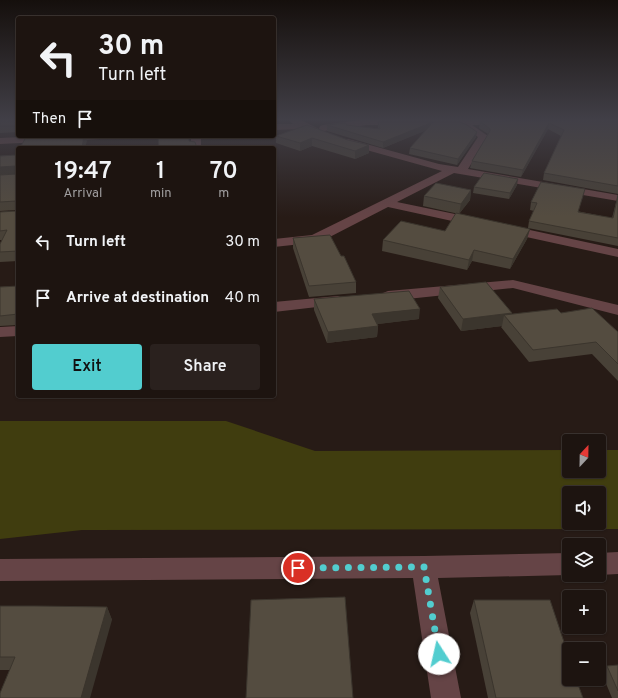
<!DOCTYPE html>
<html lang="en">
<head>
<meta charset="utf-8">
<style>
	:root { --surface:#1d1410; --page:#2a211e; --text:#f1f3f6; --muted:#a09e9f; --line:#3b3330; --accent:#52cdcf }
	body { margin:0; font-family:Overpass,sans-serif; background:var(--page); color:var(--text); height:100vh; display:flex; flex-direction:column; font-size:15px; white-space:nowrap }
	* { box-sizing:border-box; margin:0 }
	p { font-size:13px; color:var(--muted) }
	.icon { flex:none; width:22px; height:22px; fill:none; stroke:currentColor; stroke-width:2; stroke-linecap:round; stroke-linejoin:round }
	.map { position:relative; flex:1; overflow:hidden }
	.sheet { position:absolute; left:16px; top:146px; width:260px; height:252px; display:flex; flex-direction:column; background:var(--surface); border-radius:4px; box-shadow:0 1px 3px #0004,0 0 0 1px var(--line) }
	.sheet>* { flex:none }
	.hud { position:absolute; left:16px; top:16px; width:260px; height:122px; border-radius:4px; box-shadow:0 1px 3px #0004,0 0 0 1px var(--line); background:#1d1410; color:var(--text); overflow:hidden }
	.needle { width:26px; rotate:22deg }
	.fabs { position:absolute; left:562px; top:434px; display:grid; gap:8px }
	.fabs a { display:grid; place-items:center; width:44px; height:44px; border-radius:4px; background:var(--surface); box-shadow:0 1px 3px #0004,0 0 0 1px var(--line); font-size:20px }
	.pin { position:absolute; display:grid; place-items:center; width:34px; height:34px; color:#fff; margin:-17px; border:2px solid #fff; border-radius:50%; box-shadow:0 1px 4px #0007 }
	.me { position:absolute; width:44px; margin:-22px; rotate:350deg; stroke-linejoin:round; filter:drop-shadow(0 0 3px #0008) }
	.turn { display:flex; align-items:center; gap:14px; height:84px; padding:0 16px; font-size:18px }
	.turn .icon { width:52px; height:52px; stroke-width:2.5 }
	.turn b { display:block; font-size:28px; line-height:34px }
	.then { display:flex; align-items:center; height:38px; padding:0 16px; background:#0003; gap:8px; font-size:15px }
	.eta { display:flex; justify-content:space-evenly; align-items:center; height:68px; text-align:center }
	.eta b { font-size:24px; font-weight:600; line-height:28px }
	.primary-button { display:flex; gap:8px; margin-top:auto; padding:8px 16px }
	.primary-button a { flex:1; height:46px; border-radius:4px; background:var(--accent); color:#111; font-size:16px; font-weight:600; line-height:46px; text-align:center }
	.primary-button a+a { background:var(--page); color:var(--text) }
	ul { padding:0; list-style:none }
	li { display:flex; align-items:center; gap:12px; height:56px; padding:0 16px }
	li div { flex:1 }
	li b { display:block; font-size:15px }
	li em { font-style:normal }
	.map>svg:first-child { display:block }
	.green { fill:#403d0f; fill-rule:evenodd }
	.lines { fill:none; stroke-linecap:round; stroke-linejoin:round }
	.minor { fill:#654446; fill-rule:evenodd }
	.wall { fill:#484137 }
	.shaded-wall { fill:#3b352d }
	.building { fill:#544c40; stroke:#3b352d }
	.route { stroke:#52cdcf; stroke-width:7; stroke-dasharray:0 12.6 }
</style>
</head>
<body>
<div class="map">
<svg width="618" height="698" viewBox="0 0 618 698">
	<rect width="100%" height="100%" fill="#271b16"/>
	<path class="green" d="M0,421H226L315,451L569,450V471H599V450H618V529L82,530L0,539ZM569,493H599V523H569Z"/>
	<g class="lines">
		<g class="minor">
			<polygon points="288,119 299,119 319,129 320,126 323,125 367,119 505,120 506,122 502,125 472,125 488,136 468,169 618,195 618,201 454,173 397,202 479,219 481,222 479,225 475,226 388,207 320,242 274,247 274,239 312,235 442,171 345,144 343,142 345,140 348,139 439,164 458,167 478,137 467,129 457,125 367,125 324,131 330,134 325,137 302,129 274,130 274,124 293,124"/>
			<polygon points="44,136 105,136 100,139 0,144 0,138"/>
			<rect x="191" y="136" width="10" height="12"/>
			<polygon points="507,225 618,249 618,257 503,232 501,229 503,226"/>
			<polygon points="513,280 618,305 618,315 513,288 388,301 383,299 380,296 383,293 388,291"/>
			<polygon points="338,296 343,298 346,301 343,304 274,312 274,302"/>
			<polygon points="18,326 18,336 0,337 0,327"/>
			<polygon points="618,552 618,574 599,575 599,553"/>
			<polygon points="569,553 569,575 438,578 461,698 431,698 413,578 0,581 0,559 424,556"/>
		</g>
	</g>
	<g class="wall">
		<polygon points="0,119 18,119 18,132 0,133"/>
		<polygon points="618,119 618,194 543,180 544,173 561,136 548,129 521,177 470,168 472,161 488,134 479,128 480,121 550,121"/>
		<polygon points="378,122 476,137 457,165 409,154 410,148 426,130 383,148 327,131 327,125 346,125 378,129"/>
		<polygon points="307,125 369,153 355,159 312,146 300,151 276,143 276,136"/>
		<polygon points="18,152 18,261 0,262 0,244 2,240 0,240 0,212 16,211 16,210 0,211 0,175 16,174 0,175 0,156 17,155"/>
		<polygon points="517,185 509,199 473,193 474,187"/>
		<polygon points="471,190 470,200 459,214 423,206 424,196"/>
		<polygon points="618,195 618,246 528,228 529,221 534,211 530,210 531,202 612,218"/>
		<polygon points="530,229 527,239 510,269 472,261 467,270 382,251 383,240 445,231"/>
		<polygon points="293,238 341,256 356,282 356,293 309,297 293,248"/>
		<polygon points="18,286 18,325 0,326 0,287"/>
		<polygon points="440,287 512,314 561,313 618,332 618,381 592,354 529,362 501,327 502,326 461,331 438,298"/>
		<polygon points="314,299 419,319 377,324 378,326 377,337 327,343 314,310"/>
		<polygon points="474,600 583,698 488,698 470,613"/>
		<polygon points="0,606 107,607 112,620 10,670 0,670"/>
		<polygon points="618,665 618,698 612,698 602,674 607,666"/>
	</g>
	<g class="shaded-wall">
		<polygon points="433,122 432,128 383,148 383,142"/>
		<polygon points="549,123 548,129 521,177 523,170"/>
		<polygon points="477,132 476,137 457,165 458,159"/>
		<polygon points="84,136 85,136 87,141 85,148 82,148"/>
		<polygon points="312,138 312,146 300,151 300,143"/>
		<polygon points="369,145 369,153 355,159 355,151"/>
		<polygon points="16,166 18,174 0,175 0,167"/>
		<polygon points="518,179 517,185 509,199 510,193"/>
		<polygon points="471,190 470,200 459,214 461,204"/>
		<polygon points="530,229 527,239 510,269 513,259"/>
		<polygon points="474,250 472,261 467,270 469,260"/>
		<polygon points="420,309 419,319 371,325 372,314"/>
		<polygon points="512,313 510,323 504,315 502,326 461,331 463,319"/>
		<polygon points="378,326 377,337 327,343 328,332"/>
		<polygon points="107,607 112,620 90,698 81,698"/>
	</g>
	<g class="building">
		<rect x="0" y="119" width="18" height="7"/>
		<polygon points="601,119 618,119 618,186 544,173 564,130 549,123 523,170 472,161 490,131 490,129 480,121 550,121"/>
		<polygon points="378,122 433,122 383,142 327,125 346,123 346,125 380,129"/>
		<polygon points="433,122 460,122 467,125 477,132 458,159 410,148"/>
		<polygon points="307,125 348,140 369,145 355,151 312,138 300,143 276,136"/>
		<polygon points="42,136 84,136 82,148 20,148 26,137"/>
		<polygon points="158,136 189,136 189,141 195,142 197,148 159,148"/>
		<polygon points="18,152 18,251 0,252 0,244 7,230 0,231 0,212 16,211 16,201 0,202 0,175 16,174 17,173 17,167 16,166 0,167 0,156 17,155"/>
		<polygon points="484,173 518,179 510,193 474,187"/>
		<polygon points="541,182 585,189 578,212 613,218 618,195 618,238 529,221 537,203 531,202"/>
		<polygon points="436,183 471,190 461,204 424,196"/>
		<polygon points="456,213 530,229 513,259 474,250 469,260 383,240 401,221 445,231"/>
		<polygon points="330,235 341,256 344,256 356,282 309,286 293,238"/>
		<polygon points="486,282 512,313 463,319 440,287"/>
		<polygon points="18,286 18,314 0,316 0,287"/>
		<polygon points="409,291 420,309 372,314 378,326 328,332 314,299"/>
		<polygon points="592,308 618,332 618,364 596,342 533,350 504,315 557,309 561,313"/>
		<polygon points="345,597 353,698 246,698 251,600"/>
		<polygon points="474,600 550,600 569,657 569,679 576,679 583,698 496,698"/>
		<polygon points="0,606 35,606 107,607 81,698 0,698 0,693 15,657 0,657"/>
		<polygon points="618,665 618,691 607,666"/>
	</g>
	<linearGradient id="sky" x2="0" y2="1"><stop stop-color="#150f0c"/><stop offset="0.55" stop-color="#413f47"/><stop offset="1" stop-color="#413f47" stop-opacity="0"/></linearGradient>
	<rect width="618" height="217" fill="url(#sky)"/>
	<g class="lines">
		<polyline class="route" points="298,568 424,567 439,654"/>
	</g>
</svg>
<div class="fabs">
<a><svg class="needle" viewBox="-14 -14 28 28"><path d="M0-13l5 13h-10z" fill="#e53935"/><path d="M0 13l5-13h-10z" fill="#a09e9f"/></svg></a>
<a><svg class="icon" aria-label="sound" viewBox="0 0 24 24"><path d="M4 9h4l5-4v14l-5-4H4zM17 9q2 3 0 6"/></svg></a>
<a><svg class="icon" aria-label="layers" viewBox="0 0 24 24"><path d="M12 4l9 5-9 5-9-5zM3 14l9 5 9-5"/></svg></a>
<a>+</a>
<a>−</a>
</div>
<div class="pin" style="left:298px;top:568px;background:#d93025"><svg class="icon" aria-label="arrive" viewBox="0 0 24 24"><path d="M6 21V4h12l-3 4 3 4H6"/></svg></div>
<svg class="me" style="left:439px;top:654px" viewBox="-20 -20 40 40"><circle r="19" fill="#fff"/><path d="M0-13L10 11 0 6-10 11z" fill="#52cdcf"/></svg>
<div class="hud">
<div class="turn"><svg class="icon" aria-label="left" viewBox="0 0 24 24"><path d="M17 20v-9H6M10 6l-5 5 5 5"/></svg><div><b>30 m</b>Turn left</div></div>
<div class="then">Then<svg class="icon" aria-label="arrive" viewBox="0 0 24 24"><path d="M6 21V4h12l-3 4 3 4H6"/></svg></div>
</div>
<section class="sheet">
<div class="eta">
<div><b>19:47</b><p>Arrival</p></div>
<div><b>1</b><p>min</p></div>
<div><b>70</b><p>m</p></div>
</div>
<ul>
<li><svg class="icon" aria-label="left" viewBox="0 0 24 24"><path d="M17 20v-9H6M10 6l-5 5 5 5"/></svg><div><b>Turn left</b></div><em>30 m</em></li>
<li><svg class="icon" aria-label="arrive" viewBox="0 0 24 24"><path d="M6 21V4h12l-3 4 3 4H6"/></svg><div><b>Arrive at destination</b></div><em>40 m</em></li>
</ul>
<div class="primary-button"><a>Exit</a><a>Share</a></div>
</section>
</div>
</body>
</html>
